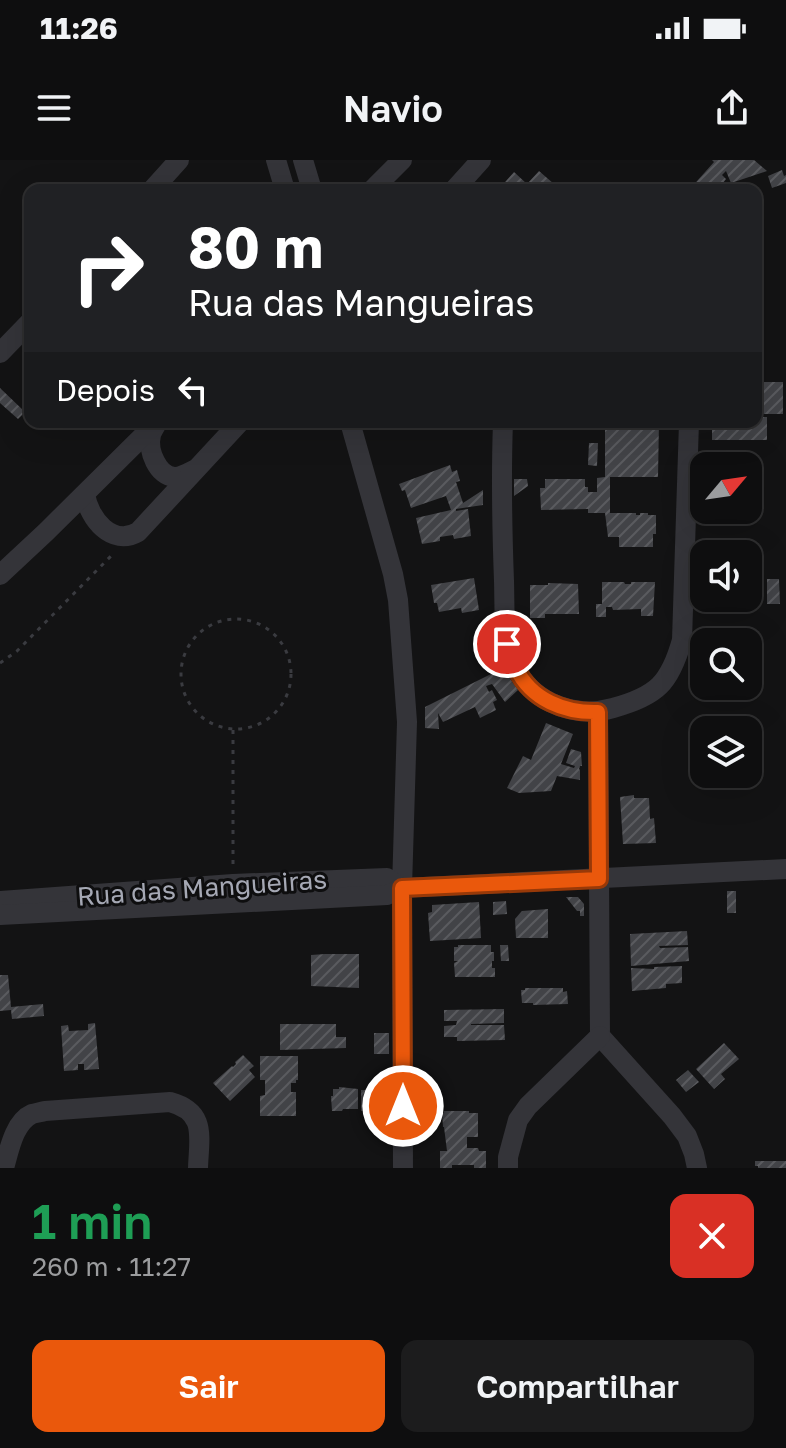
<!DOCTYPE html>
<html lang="pt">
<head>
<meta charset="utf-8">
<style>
	:root { --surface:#0e0e0f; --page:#1c1c1d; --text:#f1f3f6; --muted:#9b9c9e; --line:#2e2e2f; --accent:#ea580c }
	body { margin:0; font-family:"Golos Text",sans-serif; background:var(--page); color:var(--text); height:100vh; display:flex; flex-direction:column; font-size:30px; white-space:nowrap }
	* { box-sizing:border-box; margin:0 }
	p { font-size:26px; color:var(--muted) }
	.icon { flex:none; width:44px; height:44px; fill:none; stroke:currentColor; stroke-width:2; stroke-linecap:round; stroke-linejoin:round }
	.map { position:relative; height:1008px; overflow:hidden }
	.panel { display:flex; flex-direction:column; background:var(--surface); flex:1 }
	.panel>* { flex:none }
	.guide { position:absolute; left:24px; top:24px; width:738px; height:244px; border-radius:16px; box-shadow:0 8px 32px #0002,0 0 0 2px var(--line); background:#202124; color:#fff; overflow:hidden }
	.needle { width:52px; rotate:61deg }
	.buttons { position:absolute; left:690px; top:292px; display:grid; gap:16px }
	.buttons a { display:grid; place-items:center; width:72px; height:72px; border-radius:16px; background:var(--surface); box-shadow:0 8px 32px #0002,0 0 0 2px var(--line); font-size:40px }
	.pin { position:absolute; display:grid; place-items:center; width:68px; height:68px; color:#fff; margin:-34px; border:4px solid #fff; border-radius:50%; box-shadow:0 2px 8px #0007 }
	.me { position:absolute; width:88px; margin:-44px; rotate:0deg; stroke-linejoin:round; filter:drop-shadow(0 0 6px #0008) }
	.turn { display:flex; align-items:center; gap:28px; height:168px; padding:0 32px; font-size:36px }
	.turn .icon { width:104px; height:104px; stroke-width:2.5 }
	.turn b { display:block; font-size:56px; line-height:68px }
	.then { display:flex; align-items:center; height:76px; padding:0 32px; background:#0003; gap:16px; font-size:30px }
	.round { display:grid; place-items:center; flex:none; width:84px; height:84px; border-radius:16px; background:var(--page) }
	.headline { display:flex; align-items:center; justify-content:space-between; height:136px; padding:0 32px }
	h1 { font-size:48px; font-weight:600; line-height:60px; color:#1e9e55 }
	.button { display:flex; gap:16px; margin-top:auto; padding:16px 32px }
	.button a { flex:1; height:92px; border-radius:16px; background:var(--accent); color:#fff; font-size:32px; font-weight:600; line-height:92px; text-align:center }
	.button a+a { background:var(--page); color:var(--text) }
	.status { display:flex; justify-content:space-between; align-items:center; height:56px; padding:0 40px; background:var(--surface); direction:ltr }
	.status svg { height:22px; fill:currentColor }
	header { display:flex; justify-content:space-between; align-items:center; height:104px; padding:0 32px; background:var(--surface); font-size:36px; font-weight:600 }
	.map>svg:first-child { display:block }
	.building { fill:url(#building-hatch) }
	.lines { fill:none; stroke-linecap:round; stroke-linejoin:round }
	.path { stroke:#3a3b40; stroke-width:3; stroke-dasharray:4 6; stroke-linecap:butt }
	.minor { stroke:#343439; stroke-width:20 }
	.route-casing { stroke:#983908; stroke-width:20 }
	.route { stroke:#ea580c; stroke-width:14 }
	.labels { text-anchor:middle; stroke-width:6; stroke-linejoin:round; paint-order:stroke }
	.street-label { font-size:26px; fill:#a5a8b4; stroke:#0e0e0f }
</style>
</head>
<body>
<div class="status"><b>11:26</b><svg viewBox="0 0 49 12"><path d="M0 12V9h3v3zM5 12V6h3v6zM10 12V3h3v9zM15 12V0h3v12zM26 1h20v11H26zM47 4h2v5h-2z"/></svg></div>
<header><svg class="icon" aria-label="menu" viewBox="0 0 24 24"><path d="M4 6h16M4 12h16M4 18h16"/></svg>Navio<svg class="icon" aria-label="share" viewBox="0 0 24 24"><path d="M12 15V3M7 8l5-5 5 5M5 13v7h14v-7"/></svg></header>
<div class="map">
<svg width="786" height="1008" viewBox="0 0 786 1008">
	<defs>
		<pattern id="building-hatch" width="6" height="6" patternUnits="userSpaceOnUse" patternTransform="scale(2)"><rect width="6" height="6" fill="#424347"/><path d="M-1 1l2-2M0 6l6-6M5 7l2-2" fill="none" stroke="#5a5b5f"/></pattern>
	</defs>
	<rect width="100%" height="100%" fill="#131314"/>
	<g class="building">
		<polygon points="712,0 754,0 767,11 731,23 726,11 722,15 726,19 723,23 728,28 727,30 689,30 714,2"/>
		<polygon points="782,10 784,16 786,15 786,23 772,28 768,16"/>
		<polygon points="539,11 554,24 549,30 498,30 514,12 527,24"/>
		<rect x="756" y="222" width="27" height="32"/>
		<polygon points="0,228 25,252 18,259 0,243"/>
		<polygon points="756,257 767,257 767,280 712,280 712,262 756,262"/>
		<polygon points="605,262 659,262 658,317 610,317 610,353 636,353 636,355 640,355 640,353 648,353 648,355 656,355 656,374 653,374 653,387 619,387 619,377 608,377 605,353 588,353 588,349 541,350 540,328 545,328 545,319 585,319 585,327 588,327 588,332 597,332 597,318 605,317"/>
		<polygon points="589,283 598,283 597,306 588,305"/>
		<polygon points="450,305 452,312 457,310 460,321 456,322 463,343 483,330 483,345 456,349 456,351 468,349 471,376 454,379 453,375 440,377 440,381 422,384 416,358 451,350 446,336 411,348 405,330 402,331 399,324"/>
		<polygon points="514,319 527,319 528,326 514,336"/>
		<polygon points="474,418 479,450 462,453 461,448 439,452 437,443 434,443 431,425"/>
		<polygon points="767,419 779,419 780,444 767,444"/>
		<polygon points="602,422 624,422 625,424 631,424 631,422 655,422 653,456 641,456 641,449 613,450 612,447 606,447 606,457 596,457 596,444 602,444"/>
		<polygon points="548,423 578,424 579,454 545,454 545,458 530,458 530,425 548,425"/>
		<polygon points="503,508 518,530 505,542 492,524 486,526 489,532 492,530 497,540 493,542 496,550 480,558 475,547 443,562 438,553 439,569 425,568 425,547"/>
		<polygon points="546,563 573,574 561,604 574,608 575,606 566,603 571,589 581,592 582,606 580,606 579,609 580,610 580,620 557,616 551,631 519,633 507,628 523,596 531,600"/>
		<polygon points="634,635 634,638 649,638 650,659 654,658 656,683 623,684 620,637"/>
		<rect x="727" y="731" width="9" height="22"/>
		<polygon points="566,737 578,737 584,744 584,756 580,756 580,751 577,751"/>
		<polygon points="506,741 507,754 493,755 493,742"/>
		<polygon points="479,742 481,778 430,781 428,753 432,752 432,745"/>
		<polygon points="548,749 548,778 516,778 515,759 522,751"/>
		<polygon points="687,771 688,785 659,786 660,788 688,787 689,801 631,806 630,774"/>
		<polygon points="458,785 491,785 491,792 494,792 494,801 492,801 492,808 495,808 495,817 455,817 454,803 458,801 454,801 454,787 458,787"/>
		<polygon points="500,785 508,785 509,801 501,801"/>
		<polygon points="325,794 359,794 359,828 311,826 311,795"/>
		<polygon points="682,806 682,823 666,824 666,828 632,831 631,808 654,809 654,807"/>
		<polygon points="0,815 8,815 11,847 43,844 44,856 12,859 11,850 0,851"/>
		<polygon points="525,828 563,828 563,832 567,831 568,844 533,845 533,843 522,843 521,830 525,830"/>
		<polygon points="504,849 504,863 471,864 471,865 504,865 505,880 457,881 457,877 444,877 444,866 456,865 457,861 444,861 444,850"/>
		<polygon points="95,863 99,909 84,910 84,904 78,904 78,910 64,911 61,866 68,865 69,871 88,870 88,864"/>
		<polygon points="280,864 336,864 336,877 346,877 346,888 280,890"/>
		<rect x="374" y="873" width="15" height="21"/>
		<polygon points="724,883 739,899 721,914 725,919 714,929 696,909"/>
		<polygon points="243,895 254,906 249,910 255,917 230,941 213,923 232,906 233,907 236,904 235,902"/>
		<polygon points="260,896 298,896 298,920 296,920 296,923 291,923 291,932 296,932 296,956 260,956 260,936 265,935 265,920 260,920"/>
		<polygon points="688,910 699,922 686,932 676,920"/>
		<polygon points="339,927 358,929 358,949 343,949 342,951 332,951 331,936 333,936 333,929 339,929"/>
		<polygon points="369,927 383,927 384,951 361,951 361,930 369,930"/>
		<polygon points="444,951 469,951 469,953 478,953 478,977 467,977 467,988 478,988 479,991 486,991 486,1008 474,1008 474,1005 452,1005 452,1008 440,1008 440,991 447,991 444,967 443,967 442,953 444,953"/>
		<polygon points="755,1001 786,1001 786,1008 758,1008 758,1006 755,1006"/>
	</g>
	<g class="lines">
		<g class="path">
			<circle cx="236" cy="514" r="55"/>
			<polyline points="0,503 17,491 113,394"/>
			<polyline points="233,570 233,705"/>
		</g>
		<g class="minor">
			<polyline points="276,0 285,30"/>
			<polyline points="303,0 312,30"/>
			<polyline points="152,30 179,0"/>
			<polyline points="372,30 402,0"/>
			<polyline points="454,30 481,0"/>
			<polyline points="0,193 30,162"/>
			<polyline points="350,262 393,414 398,440 407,562 402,728 403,1008"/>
			<path d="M503,262C501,316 502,367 504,421C505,451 502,485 517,511C537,545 577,558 613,548C657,536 670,523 682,480L689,262"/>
			<path d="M157,263C155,267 152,271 151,275C147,290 158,317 175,317C182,317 188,313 194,310"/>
			<path d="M85,334C89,359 112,387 138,372L240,262"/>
			<polyline points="0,415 46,372 157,262"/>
			<polyline points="598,552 600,876 672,956 687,976 694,994 697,1008"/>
			<polyline points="0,741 233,724 387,718 402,728"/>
			<polyline points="0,755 387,735 402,728 786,709"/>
			<path d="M4,1008C9,991 14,962 32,954C36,953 41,952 45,951L170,942C207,952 199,977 198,1008"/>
			<polyline points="508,1008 508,997 518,960 528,946 600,876"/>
		</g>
	</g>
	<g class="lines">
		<g class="route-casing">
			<path id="route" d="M403,946L402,728L599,719L598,552C565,553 531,540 516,508C512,501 510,492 507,484"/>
		</g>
		<use href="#route" class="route"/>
	</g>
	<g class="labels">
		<g class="street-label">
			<text transform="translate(202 728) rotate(-4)" y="9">Rua das Mangueiras</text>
		</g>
	</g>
</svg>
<div class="buttons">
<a><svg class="needle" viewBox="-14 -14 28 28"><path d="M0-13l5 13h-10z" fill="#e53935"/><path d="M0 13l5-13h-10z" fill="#9b9c9e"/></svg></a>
<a><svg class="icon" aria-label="sound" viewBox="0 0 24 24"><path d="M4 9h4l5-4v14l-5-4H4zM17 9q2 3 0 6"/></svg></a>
<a><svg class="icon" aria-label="search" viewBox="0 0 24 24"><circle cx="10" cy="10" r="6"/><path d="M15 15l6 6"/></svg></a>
<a><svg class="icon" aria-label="layers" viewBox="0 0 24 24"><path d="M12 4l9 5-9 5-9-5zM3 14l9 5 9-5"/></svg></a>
</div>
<div class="pin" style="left:507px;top:484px;background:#d93025"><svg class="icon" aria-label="arrive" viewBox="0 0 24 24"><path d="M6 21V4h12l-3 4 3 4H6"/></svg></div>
<svg class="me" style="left:403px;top:946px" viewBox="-20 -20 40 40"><circle r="17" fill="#ea580c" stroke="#fff" stroke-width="3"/><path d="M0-11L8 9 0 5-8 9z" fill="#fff"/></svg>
<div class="guide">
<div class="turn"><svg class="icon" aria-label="right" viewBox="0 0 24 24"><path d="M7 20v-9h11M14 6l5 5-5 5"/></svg><div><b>80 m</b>Rua das Mangueiras</div></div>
<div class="then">Depois<svg class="icon" aria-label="left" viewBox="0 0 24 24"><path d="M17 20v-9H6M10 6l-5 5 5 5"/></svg></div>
</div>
</div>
<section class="panel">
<div class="headline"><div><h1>1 min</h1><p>260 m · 11:27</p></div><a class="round" style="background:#d93025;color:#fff"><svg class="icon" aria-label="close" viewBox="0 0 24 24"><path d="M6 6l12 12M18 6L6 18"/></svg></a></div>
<div class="button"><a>Sair</a><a>Compartilhar</a></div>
</section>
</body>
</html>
